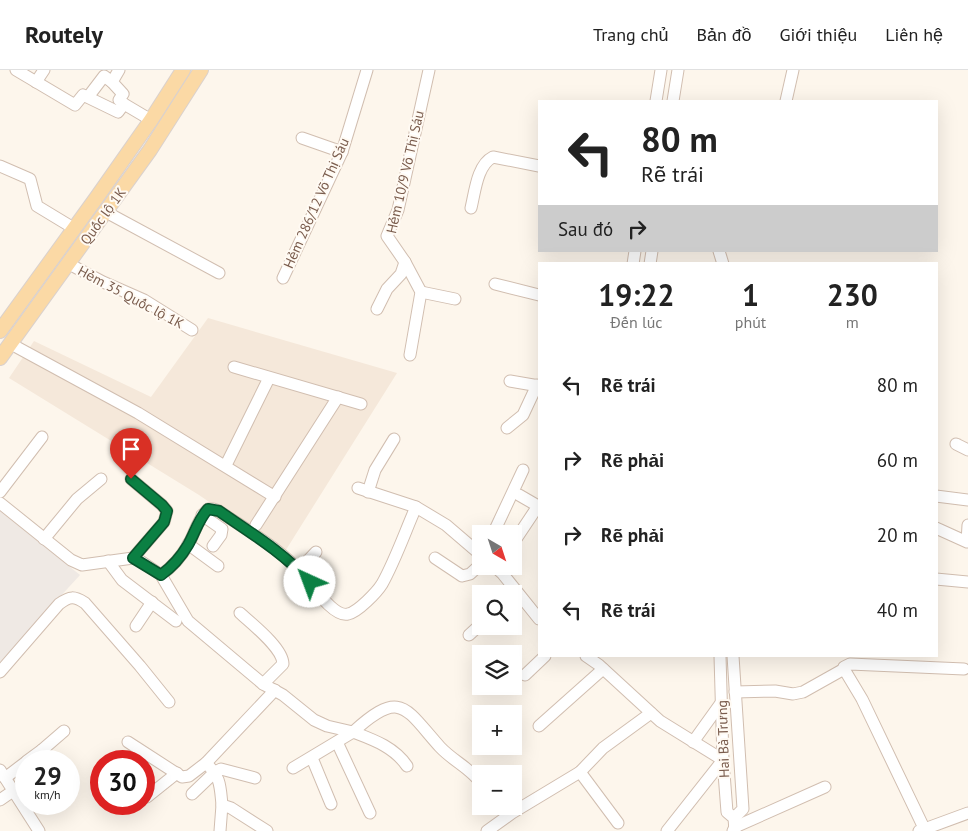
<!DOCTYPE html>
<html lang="vi">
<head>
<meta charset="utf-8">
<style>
	:root { --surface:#fff; --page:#f6f6f6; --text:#222; --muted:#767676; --line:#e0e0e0 }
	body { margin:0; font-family:"PT Sans",sans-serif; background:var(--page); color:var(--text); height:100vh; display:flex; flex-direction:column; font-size:19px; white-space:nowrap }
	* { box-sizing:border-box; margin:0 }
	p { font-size:16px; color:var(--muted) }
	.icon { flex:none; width:28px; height:28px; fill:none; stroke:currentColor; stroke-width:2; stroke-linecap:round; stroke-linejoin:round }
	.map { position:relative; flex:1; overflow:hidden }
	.side { position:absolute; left:538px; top:192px; width:400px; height:395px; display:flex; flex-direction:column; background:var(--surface); border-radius:0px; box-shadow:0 5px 20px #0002 }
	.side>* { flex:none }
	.top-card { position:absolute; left:538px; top:30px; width:400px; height:152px; border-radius:0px; box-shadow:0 5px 20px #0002; background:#fff; color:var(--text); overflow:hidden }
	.needle { width:32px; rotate:141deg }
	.tools { position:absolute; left:472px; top:455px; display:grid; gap:10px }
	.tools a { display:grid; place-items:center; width:50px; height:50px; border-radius:0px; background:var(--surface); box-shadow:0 5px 20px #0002; font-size:25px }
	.speed { position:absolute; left:15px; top:680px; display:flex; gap:10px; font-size:25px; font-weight:700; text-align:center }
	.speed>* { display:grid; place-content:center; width:65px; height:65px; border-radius:50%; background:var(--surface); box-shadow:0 5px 20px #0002; line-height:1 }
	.speed small { font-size:12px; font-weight:400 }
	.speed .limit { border:8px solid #d22; background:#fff; color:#111 }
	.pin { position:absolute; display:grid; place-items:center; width:42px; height:42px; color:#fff; margin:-51px -21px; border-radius:50% 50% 50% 0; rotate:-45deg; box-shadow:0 0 5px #0007 }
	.pin .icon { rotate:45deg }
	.me { position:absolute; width:55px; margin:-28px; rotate:317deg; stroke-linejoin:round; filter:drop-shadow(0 0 4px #0008) }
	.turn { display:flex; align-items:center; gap:18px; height:105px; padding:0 20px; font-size:22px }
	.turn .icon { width:65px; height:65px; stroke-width:2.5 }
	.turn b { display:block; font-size:35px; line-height:42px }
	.then { display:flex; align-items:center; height:48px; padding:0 20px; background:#0003; gap:10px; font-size:19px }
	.eta { display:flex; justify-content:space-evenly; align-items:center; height:85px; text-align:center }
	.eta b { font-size:30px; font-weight:800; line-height:35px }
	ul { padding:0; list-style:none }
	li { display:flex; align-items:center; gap:15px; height:75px; padding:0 20px }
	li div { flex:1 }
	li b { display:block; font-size:19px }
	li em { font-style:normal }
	header { display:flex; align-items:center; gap:30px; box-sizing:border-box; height:70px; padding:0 25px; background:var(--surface); border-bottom:1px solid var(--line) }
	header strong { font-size:24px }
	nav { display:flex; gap:28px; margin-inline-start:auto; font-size:18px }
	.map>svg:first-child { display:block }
	.residential { fill:#f5e8da }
	.industrial { fill:#efe9e4 }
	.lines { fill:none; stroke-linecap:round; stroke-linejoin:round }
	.minor-casing { stroke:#d1beb0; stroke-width:13 }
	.major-casing { stroke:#dad1cd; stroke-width:16 }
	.minor { stroke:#fff; stroke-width:11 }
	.major { stroke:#fbd9a5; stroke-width:14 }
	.route-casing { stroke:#07532c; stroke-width:12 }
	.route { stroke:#0b8043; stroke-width:9 }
	.labels { text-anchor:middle; stroke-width:4; stroke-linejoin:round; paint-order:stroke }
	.street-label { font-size:14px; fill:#7a5c4d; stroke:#fffaf3 }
</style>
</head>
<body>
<header>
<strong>Routely</strong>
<nav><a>Trang chủ</a><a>Bản đồ</a><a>Giới thiệu</a><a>Liên hệ</a></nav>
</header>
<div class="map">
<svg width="968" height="761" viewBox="0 0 968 761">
	<rect width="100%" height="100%" fill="#fdf6ec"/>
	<polygon class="residential" points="208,248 397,303 284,483 199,425 9,308 34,271 151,327"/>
	<polygon class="industrial" points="0,441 80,505 0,592"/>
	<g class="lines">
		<g class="minor-casing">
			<g id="minor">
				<polyline points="16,0 75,35 83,25 118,42 124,34 151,50"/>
				<polyline points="119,0 112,12 123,24 119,30 124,34"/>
				<polyline points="36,12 44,0"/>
				<polyline points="88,27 104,6 112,12"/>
				<polyline points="656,31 661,0"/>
				<polyline points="673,31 678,0"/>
				<polyline points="786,31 793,0"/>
				<polyline points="302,68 342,82"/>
				<polyline points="0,96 30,109 37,136 75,159"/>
				<path d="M471,138C475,122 477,95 493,87L539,96"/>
				<polyline points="106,142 219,203"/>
				<polyline points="719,181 723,194"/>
				<polyline points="69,194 103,212 144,230 192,260"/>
				<polyline points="633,194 635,181"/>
				<polyline points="650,194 652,181"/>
				<polyline points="283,208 342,82 367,0"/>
				<polyline points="495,214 539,225"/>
				<polyline points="421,222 455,229"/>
				<polyline points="377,239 387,219 401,204 405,192"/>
				<polyline points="11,274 138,343 275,427"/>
				<polyline points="410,285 421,222 405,192 387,166 398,140 429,0"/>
				<polyline points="234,297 361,334"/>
				<polyline points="510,311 539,316"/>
				<polyline points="507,358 523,345 537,315"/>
				<polyline points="956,374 968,380"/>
				<polyline points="226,395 269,308"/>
				<polyline points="131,409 162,435 167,441 164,452 133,488"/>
				<polyline points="358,418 416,437 446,455 481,485"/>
				<polyline points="0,422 42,367"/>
				<polyline points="368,422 375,400 394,369"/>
				<polyline points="936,426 968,430"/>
				<path d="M0,433L71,490L82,495L133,488L139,490L161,505L188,551L263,614L283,625L314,650L327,656L353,662C401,618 405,638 440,677C453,691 470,698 481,713"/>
				<polyline points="202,445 222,459 221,465 213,476"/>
				<polyline points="256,455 338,327"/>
				<polyline points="936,458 967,472 968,455"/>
				<polyline points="493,464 523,400"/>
				<polyline points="44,469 77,429 101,409"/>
				<polyline points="514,472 538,436 519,425"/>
				<polyline points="188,474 218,496"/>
				<polyline points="435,488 462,506 470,504 481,494"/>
				<polyline points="108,491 122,510 176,551"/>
				<polyline points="494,496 502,503 539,549"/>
				<polyline points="299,500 316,482"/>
				<path d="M161,505C172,497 181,487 188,475C195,463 197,450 208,439H213L219,441C248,461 281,479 304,506C312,515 334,548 348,544C358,542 377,522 382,514C395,491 405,462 416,437"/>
				<polyline points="936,509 968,512"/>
				<path d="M240,543C252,554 283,578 283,594L263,614"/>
				<polyline points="136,556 152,532"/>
				<polyline points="469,565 481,554"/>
				<polyline points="586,586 599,595 660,651 723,690 667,761"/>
				<polyline points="720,586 723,690 727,742 734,748 735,761"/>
				<polyline points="733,586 743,739 734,748"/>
				<path d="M0,602L59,534C70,526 74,526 85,533L140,596L169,632"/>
				<polyline points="525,605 545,586"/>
				<polyline points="735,622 775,621 793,624 803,622 844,599"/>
				<polyline points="539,656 603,599"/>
				<polyline points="128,672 182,707 189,706 206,693 275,620"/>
				<polyline points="337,672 370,743"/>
				<polyline points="693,672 721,633"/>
				<polyline points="42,680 64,661"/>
				<polyline points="312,688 331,734"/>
				<polyline points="27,691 42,680 51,691"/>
				<path d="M206,693C221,708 220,715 222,735L231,738L267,761"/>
				<path d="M293,698L353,662C374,670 394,677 407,696"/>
				<polyline points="0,700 39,761"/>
				<polyline points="580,702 618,753"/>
				<polyline points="5,708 26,692"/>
				<polyline points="192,724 215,702 221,699 255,708"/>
				<polyline points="147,727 177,703"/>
				<polyline points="0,730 13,721"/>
				<polyline points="924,758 862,629 844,599 844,597 850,594 964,599"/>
				<polyline points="220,761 222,735"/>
				<polyline points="487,761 512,743 580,702 603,678 651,643"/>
				<polyline points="733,761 735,757 825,717"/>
				<polyline points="919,761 968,743"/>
			</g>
		</g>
		<g class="major-casing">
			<g id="major">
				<polyline points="0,261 97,127 151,50 183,0"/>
				<polyline points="0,288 150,80 201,0"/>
			</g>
		</g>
		<use href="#minor" class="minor"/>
		<use href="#major" class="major"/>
	</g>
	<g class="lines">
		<g class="route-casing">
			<path id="route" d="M131,409L162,435L167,441L164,452L133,488L161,505C172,497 181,487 188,475C195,463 198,450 208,439L219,441C251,463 284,483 310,512"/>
		</g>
		<use href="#route" class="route"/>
	</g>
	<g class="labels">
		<g class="street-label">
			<text transform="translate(405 102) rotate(-77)" y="5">Hẻm 10/9 Võ Thị Sáu</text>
			<text transform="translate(316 133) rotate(-66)" y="5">Hẻm 286/12 Võ Thị Sáu</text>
			<text transform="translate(103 146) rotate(-54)" y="5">Quốc lộ 1K</text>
			<text transform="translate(131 227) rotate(28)" y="5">Hẻm 35 Quốc lộ 1K</text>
			<text transform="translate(723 669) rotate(-92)" y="5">Hai Bà Trưng</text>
		</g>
	</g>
</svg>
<div class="tools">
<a><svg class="needle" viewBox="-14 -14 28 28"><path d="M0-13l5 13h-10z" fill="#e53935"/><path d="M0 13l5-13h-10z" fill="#767676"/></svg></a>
<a><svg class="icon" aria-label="search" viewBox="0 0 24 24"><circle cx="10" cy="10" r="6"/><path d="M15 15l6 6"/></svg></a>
<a><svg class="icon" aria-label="layers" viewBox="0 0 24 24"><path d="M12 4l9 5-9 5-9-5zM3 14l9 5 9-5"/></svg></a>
<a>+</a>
<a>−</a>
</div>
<div class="speed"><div>29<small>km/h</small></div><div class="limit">30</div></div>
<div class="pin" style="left:131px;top:409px;background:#d93025"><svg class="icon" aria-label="arrive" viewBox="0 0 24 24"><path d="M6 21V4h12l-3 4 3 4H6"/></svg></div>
<svg class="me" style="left:310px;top:512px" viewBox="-20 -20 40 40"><circle r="19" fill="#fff"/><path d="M0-13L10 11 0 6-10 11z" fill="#0b8043"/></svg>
<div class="top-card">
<div class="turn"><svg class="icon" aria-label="left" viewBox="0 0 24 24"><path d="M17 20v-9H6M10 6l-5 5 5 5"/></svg><div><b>80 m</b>Rẽ trái</div></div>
<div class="then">Sau đó<svg class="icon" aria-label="right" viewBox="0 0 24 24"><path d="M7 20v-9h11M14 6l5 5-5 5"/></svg></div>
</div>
<section class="side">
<div class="eta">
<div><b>19:22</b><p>Đến lúc</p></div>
<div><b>1</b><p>phút</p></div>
<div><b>230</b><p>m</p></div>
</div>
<ul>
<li><svg class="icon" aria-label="left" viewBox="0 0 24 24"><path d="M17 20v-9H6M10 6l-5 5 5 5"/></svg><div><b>Rẽ trái</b></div><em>80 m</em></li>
<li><svg class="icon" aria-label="right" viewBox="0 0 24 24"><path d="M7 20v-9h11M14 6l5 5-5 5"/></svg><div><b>Rẽ phải</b></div><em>60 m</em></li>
<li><svg class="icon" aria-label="right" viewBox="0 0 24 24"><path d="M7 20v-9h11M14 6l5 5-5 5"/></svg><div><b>Rẽ phải</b></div><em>20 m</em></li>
<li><svg class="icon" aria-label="left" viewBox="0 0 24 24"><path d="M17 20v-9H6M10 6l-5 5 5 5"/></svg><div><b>Rẽ trái</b></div><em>40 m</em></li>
</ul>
</section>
</div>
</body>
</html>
